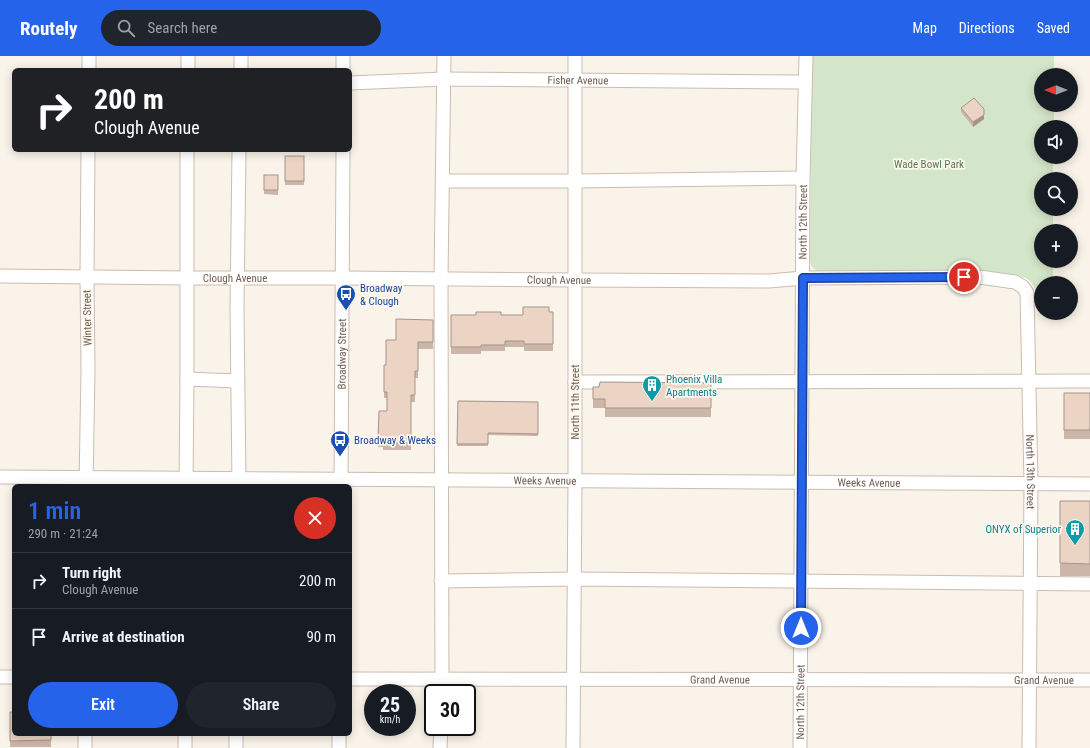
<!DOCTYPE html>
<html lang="en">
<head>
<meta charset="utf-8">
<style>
	:root { --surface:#171b24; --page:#20242c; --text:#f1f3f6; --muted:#9ea1a6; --line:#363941; --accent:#2563eb }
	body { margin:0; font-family:"Roboto Condensed",sans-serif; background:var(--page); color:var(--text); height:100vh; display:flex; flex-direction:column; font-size:15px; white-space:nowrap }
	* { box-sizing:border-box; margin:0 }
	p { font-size:13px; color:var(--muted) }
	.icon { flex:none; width:22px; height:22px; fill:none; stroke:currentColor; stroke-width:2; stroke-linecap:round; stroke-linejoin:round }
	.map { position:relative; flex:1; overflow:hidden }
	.sheet { position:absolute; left:12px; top:428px; width:340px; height:252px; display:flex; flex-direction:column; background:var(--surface); border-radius:6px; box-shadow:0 2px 10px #0003 }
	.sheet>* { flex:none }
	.guide { position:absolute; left:12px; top:12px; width:340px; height:84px; border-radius:6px; box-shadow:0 2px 10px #0003; background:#202124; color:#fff; overflow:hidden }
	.needle { width:26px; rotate:270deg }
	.controls { position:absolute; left:1034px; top:12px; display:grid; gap:8px }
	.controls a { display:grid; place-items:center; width:44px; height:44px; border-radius:50%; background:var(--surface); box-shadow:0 2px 10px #0003; font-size:20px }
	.speed { position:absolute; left:364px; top:628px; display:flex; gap:8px; font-size:20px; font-weight:700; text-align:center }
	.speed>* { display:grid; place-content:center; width:52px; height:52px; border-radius:50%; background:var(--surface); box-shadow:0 2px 10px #0003; line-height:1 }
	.speed small { font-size:10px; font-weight:400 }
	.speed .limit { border:2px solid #111; border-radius:6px; background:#fff; color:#111 }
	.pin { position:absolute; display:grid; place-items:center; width:34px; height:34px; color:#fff; margin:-17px; border:2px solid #fff; border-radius:50%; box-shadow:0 1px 4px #0007 }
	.me { position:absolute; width:44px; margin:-22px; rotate:0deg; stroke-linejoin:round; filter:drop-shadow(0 0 3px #0008) }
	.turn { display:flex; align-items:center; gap:14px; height:84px; padding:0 16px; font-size:18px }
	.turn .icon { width:52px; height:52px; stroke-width:2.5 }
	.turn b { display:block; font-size:28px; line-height:34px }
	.round { display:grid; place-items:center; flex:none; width:42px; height:42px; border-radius:21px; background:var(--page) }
	.headline { display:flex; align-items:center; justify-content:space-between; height:68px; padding:0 16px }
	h1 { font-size:24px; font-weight:600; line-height:30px; color:var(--accent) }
	.action { display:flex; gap:8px; margin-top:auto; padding:8px 16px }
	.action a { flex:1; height:46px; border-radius:24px; background:var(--accent); color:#fff; font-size:16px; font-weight:600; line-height:46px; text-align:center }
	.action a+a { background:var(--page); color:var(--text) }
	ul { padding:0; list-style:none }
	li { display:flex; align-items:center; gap:12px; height:56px; padding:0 16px; border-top:1px solid var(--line) }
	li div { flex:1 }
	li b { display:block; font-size:15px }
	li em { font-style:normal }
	header { display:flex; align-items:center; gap:24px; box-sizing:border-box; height:56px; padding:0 20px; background:var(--accent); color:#fff }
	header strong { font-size:19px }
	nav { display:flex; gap:22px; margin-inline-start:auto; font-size:14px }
	.search { width:280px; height:36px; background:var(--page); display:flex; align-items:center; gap:10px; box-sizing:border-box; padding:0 14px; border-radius:22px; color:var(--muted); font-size:15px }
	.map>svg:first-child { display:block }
	.green { fill:#d4e6c9 }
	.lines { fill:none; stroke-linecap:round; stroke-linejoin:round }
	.minor-casing { stroke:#cbbcb0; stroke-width:15 }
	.minor { stroke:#fff; stroke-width:13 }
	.wall { fill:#cbb6a9 }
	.shaded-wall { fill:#a59489 }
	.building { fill:#ecd4c4; stroke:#a59489 }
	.route-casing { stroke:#184099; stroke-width:10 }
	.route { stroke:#2563eb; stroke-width:7 }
	.labels { text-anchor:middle; stroke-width:3.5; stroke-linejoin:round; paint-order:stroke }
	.street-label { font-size:11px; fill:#725c4f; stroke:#fdf8ef }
	.park-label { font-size:11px; fill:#597b4c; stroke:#fdf8ef }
	.transit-label { font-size:11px; fill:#164399; stroke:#fdf8ef; text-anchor:start }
	.culture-label { font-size:11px; fill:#0d838f; stroke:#fdf8ef; text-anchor:start }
</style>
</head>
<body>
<header>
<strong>Routely</strong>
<div class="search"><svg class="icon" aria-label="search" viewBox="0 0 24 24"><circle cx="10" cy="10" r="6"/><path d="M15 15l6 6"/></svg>Search here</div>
<nav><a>Map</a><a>Directions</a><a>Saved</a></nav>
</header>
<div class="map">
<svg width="1090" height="692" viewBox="0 0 1090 692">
	<rect width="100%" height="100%" fill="#faf3e9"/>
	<path class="green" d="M812,0H1054V19H1041V49H1054V71H1041V101H1053V123H1041V153H1053V175H1041V205H1053V227H1041V232L1035,234C1032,218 1012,219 999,217L822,216C815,214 811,212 810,205Z"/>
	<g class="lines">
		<g class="minor-casing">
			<g id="minor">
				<polyline points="89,14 89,0"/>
				<polyline points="188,14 188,0"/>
				<polyline points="241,14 241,0"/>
				<polyline points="343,14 343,0"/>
				<path id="s1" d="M350,27L444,23L805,26"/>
				<polyline points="443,125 575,125 803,122"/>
				<path id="s2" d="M1,220L187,222H342L575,224L769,225L803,222L979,221L1015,226L1023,231L1027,237L1031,427L1029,692"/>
				<polyline points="187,323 237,325"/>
				<polyline points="575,326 1090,325"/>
				<path id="s3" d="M0,421L1090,428"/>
				<polyline points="86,430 88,314 87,221 88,94"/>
				<polyline points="186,430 187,323 187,94"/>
				<polyline points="239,430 237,252 239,94"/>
				<path id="s4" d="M341,430L343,94"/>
				<polyline points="441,525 575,523 1090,528"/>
				<polyline points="0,621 14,621"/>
				<path id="s5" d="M350,623L1090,624"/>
				<polyline points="442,637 441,222 444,0"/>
				<polyline points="85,678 85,692"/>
				<polyline points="185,692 185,678"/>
				<polyline points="236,692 236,678"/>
				<polyline points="339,692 339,678"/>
				<polyline points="440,692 441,671"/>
				<polyline points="573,692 575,425 575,0"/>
				<path id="s6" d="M800,692L803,122L806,0"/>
			</g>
		</g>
		<use href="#minor" class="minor"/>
	</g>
	<g class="wall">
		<polygon points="961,52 984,57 984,63 973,71 961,56"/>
		<rect x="285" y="100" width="19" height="29"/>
		<polygon points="264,119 278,119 278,139 264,138"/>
		<polygon points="549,256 553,256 553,295 524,295 524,291 505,291 505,295 481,295 481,298 451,298 451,259 523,259"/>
		<polygon points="433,264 433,293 418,293 418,322 415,322 415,346 411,346 411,394 383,394 383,391 378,391 379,355 387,355 387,342 384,342 384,309 386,309 396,284"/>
		<polygon points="711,327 711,361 605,361 605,352 593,352 593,331"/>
		<rect x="1064" y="337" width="26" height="46"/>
		<polygon points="458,345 538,346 538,380 488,379 488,390 457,390"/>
		<rect x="1060" y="445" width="30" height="75"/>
		<polygon points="10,656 51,678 51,691 10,691"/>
	</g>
	<polygon class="shaded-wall" points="984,53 984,63 973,71 973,66"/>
	<g class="building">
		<polygon points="974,42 984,53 984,59 973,66 961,52"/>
		<rect x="285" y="100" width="19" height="25"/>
		<rect x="264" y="119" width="14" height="15"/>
		<polygon points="523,251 549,251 549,256 553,256 553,288 524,288 524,285 505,285 505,289 481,289 481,291 451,291 451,259 476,259 476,256 501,256 501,259 523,259"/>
		<polygon points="396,263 433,264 433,286 418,286 418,315 415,315 415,339 411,339 411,387 383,387 383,384 378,384 379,355 387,355 387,336 384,336 384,309 386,309 386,284 396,284"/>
		<polygon points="600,326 711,327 711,352 605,352 605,343 593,343 593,331 599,331"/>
		<rect x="1064" y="337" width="26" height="37"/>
		<polygon points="458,345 538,346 538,378 488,377 488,388 457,388"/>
		<polygon points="1060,445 1090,445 1090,508 1060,507"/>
		<polygon points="10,656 14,656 14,678 51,678 51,684 10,685"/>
	</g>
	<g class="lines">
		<g class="route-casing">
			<polyline id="route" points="801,572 803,222 964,221"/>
		</g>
		<use href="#route" class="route"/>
	</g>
	<defs>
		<g id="bus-pin" transform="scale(1)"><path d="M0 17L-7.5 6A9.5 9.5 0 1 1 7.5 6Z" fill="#1a4fb4" stroke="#fdf8ef"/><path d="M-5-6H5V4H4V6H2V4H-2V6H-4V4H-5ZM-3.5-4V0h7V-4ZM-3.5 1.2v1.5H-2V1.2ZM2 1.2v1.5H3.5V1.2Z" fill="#fff"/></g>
		<g id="building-pin" transform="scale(1)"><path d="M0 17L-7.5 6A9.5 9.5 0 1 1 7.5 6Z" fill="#0f9aa8" stroke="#fdf8ef"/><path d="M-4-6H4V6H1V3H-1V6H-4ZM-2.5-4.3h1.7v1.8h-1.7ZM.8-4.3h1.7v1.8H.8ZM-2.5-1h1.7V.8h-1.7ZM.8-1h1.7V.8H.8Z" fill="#fff"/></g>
	</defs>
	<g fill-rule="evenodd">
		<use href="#bus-pin" x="346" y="238"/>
		<use href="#building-pin" x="652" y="329"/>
		<use href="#bus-pin" x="340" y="384"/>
		<use href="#building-pin" x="1075" y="473"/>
	</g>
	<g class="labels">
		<g class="street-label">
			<text dy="4" stroke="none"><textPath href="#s1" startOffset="228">Fisher Avenue</textPath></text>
			<text dy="4" stroke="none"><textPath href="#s6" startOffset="526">North 12th Street</textPath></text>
			<text dy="4" stroke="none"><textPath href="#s2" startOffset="234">Clough Avenue</textPath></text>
			<text dy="4" stroke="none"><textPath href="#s2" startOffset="558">Clough Avenue</textPath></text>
			<text transform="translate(87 262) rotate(-91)" y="4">Winter Street</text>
			<text dy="4" stroke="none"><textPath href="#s4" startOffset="132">Broadway Street</textPath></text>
			<text transform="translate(575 346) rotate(-90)" y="4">North 11th Street</text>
			<text dy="4" stroke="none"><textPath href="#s2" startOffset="1210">North 13th Street</textPath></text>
			<text dy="4" stroke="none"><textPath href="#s3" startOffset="545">Weeks Avenue</textPath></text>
			<text dy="4" stroke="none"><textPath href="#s3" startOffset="869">Weeks Avenue</textPath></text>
			<text dy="4" stroke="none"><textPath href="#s5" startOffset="370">Grand Avenue</textPath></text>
			<text dy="4" stroke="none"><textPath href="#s5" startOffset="694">Grand Avenue</textPath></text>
			<text dy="4" stroke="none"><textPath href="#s6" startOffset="46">North 12th Street</textPath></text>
		</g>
		<g class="park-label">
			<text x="929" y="112">Wade Bowl Park</text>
		</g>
		<g class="transit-label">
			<text x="360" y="236">Broadway<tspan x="360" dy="13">&amp; Clough</tspan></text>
			<text x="354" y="388">Broadway &amp; Weeks</text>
		</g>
		<g class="culture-label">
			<text x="666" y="327">Phoenix Villa<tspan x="666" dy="13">Apartments</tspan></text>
			<text x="1061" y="477" text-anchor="end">ONYX of Superior</text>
		</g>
	</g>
</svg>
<div class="controls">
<a><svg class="needle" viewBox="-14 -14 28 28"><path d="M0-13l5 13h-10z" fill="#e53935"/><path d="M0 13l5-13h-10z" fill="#9ea1a6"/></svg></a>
<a><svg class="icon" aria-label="sound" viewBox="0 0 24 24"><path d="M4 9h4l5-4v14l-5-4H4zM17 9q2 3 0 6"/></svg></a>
<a><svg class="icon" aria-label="search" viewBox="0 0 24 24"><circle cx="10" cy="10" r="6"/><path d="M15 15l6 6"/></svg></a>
<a>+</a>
<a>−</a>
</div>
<div class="speed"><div>25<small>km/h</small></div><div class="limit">30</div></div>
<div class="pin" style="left:964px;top:221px;background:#d93025"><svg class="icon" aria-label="arrive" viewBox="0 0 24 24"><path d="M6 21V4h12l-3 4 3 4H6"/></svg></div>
<svg class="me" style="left:801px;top:572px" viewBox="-20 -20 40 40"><circle r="17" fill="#2563eb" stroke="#fff" stroke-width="3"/><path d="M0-11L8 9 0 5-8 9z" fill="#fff"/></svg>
<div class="guide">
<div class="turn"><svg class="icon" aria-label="right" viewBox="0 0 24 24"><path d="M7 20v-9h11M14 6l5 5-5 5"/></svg><div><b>200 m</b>Clough Avenue</div></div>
</div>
<section class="sheet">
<div class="headline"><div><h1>1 min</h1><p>290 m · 21:24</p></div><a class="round" style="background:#d93025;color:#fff"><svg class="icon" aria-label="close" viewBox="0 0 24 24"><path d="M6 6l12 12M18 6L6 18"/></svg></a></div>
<ul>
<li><svg class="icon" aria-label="right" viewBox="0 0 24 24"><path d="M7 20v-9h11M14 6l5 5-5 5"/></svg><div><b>Turn right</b><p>Clough Avenue</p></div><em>200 m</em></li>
<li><svg class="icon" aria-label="arrive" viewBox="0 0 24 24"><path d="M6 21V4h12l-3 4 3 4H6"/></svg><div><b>Arrive at destination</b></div><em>90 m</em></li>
</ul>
<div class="action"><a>Exit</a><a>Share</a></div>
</section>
</div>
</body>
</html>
